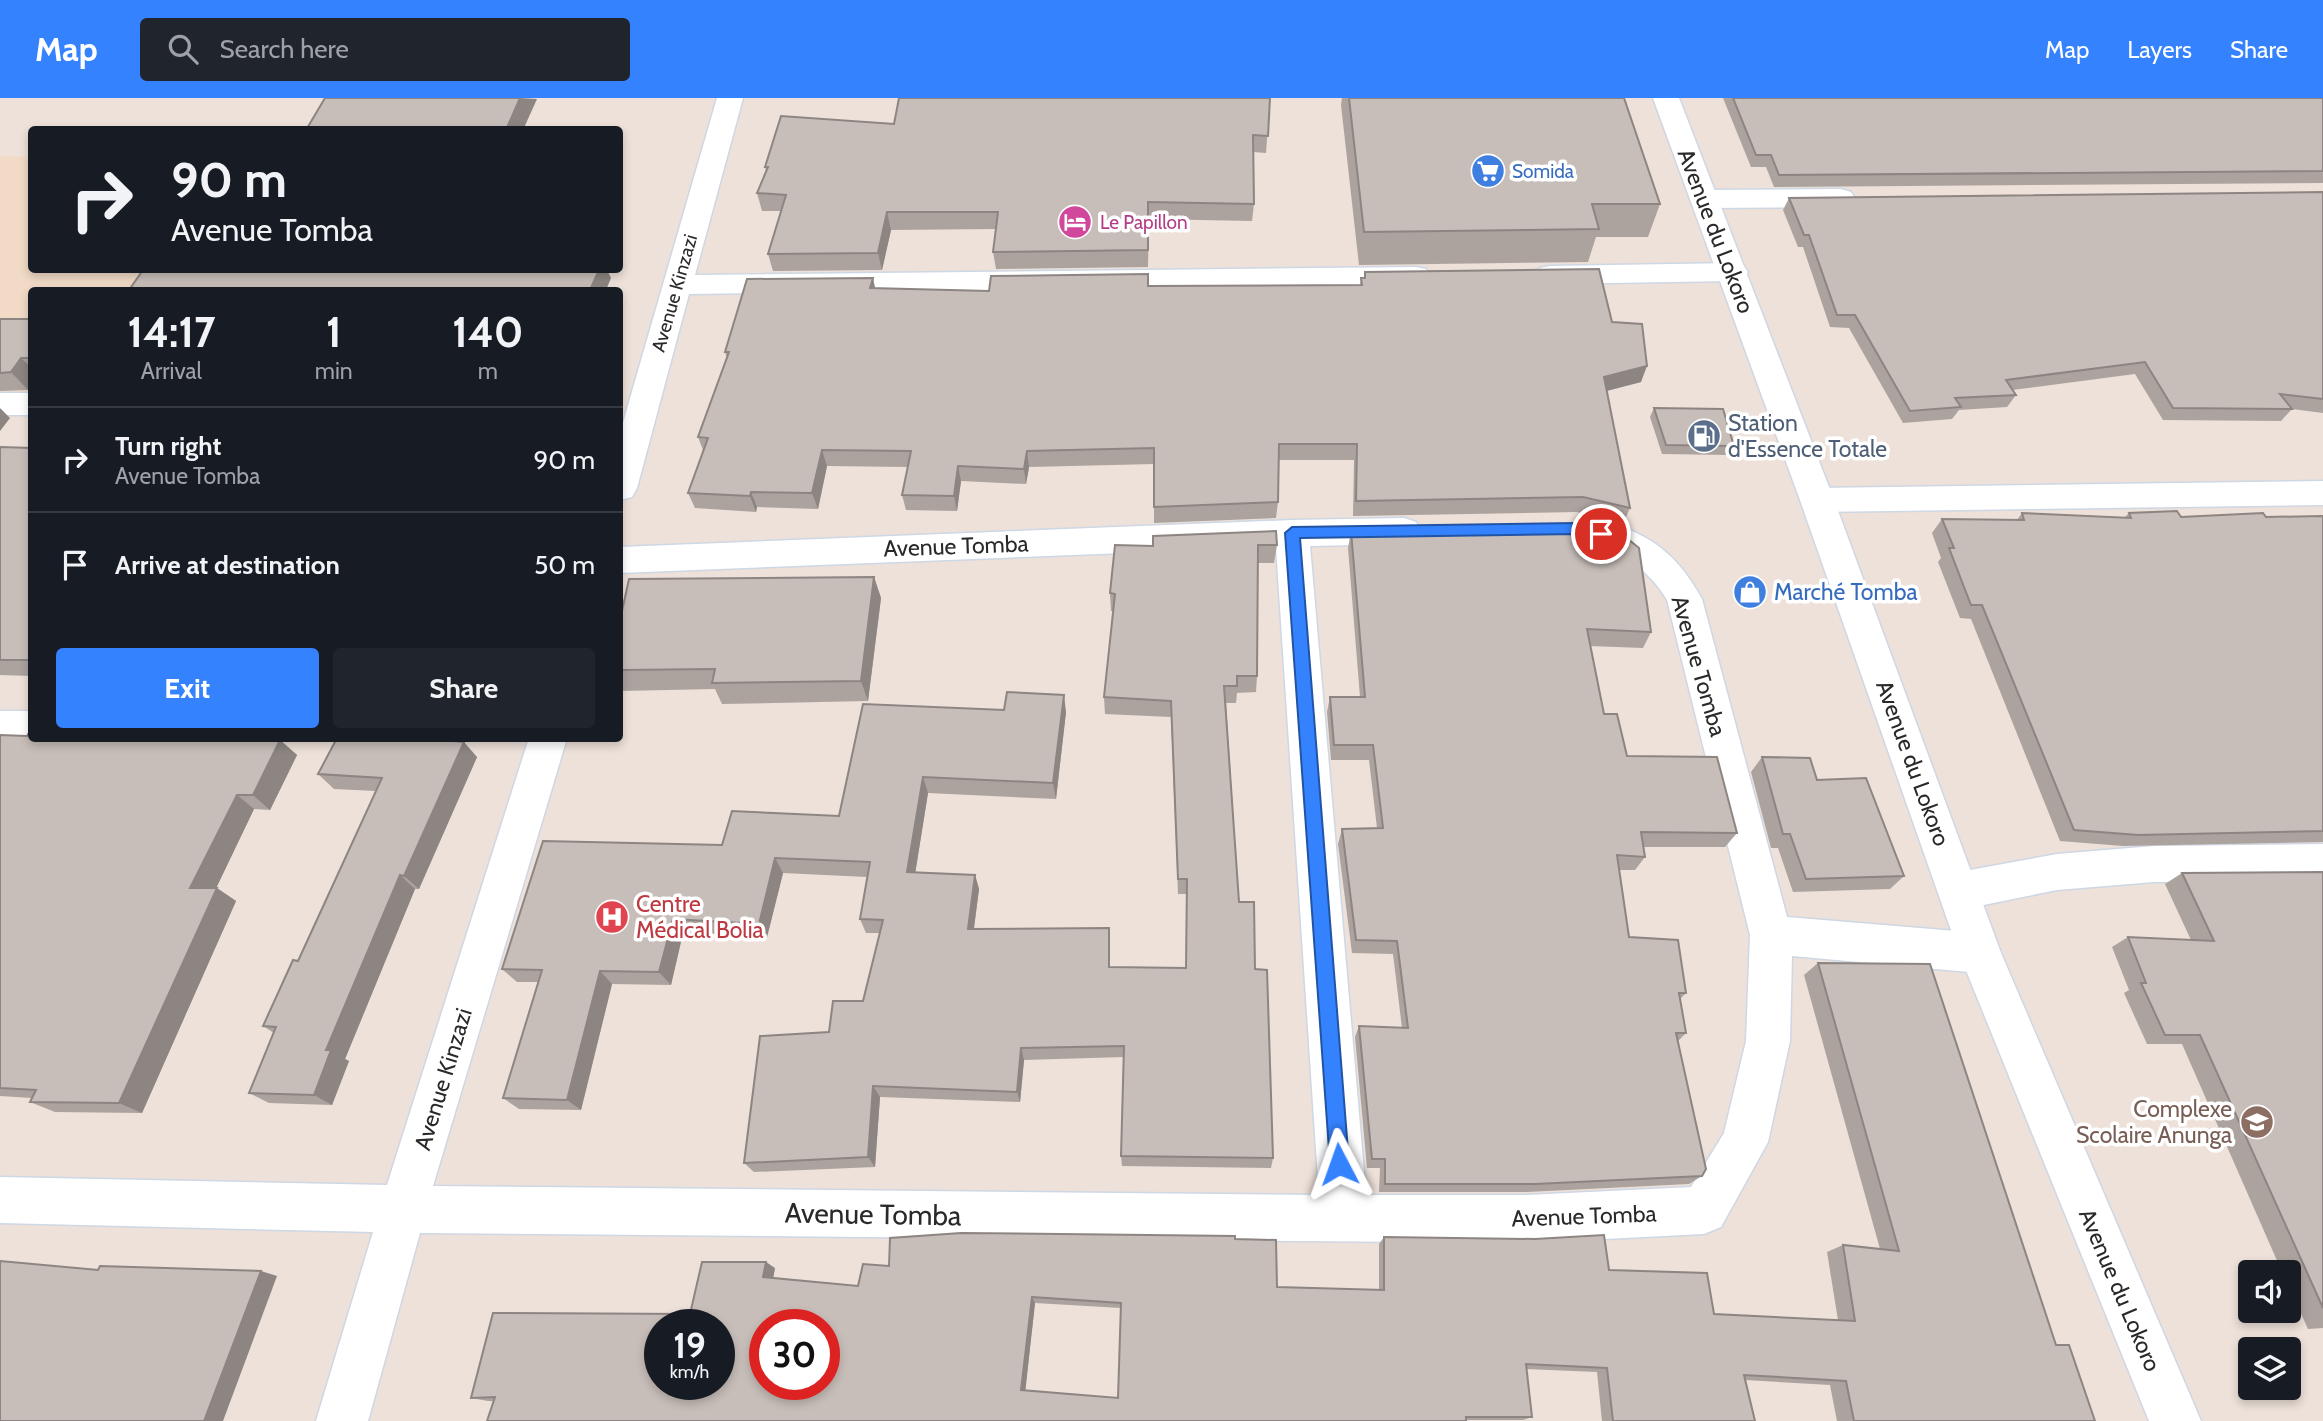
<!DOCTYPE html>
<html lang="en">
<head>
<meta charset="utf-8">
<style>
	:root { --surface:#171b24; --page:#20242c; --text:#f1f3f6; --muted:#9ea1a6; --line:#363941; --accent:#3582ff }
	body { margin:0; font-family:Cabin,sans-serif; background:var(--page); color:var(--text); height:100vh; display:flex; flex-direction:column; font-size:26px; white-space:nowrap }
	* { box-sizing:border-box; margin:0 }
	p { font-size:23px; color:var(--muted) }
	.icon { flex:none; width:38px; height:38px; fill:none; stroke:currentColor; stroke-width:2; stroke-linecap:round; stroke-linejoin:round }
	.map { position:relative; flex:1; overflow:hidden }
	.details { position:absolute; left:28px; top:189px; width:595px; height:455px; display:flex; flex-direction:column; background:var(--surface); border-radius:7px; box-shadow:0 4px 10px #0003 }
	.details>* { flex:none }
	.banner { position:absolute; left:28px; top:28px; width:595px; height:147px; border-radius:7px; box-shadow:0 4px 10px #0003; background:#171b24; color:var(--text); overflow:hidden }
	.buttons { position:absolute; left:2238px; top:1162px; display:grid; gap:14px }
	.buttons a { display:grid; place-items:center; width:63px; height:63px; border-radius:7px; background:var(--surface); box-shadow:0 4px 10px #0003; font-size:35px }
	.speed { position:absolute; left:644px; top:1211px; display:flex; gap:14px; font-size:35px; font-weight:700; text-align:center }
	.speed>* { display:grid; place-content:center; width:91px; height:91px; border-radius:50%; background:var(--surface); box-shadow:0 4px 10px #0003; line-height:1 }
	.speed small { font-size:18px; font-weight:400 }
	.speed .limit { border:10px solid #d22; background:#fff; color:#111 }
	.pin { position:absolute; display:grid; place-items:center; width:60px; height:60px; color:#fff; margin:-30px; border:4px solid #fff; border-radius:50%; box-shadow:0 2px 7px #0007 }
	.me { position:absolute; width:77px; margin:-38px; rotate:356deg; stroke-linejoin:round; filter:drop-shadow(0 0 5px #0008) }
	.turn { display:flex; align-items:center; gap:24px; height:147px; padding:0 28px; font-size:32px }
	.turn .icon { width:91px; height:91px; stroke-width:2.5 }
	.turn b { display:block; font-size:49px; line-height:60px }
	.eta { display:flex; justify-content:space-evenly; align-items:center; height:119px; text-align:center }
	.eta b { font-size:42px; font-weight:700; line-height:49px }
	.button { display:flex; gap:14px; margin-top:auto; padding:14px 28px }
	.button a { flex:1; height:80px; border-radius:7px; background:var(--accent); color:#fff; font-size:28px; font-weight:700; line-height:80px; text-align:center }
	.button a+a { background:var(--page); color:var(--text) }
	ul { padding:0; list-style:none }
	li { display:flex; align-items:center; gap:21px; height:105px; padding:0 28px; border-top:2px solid var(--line) }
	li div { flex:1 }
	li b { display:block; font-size:26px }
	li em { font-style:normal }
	header { display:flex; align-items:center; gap:42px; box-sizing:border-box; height:98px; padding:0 35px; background:var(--accent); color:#fff }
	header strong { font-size:33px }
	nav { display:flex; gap:38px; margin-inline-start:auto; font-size:24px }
	.search { width:490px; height:63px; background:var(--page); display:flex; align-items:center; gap:18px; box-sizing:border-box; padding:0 24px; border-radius:7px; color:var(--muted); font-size:26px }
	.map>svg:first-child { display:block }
	.education { fill:#f1dbc6 }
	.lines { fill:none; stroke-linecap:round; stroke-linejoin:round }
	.street-casing { stroke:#ced7e4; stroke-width:3 }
	.secondary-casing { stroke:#ced7e4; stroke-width:3 }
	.street { fill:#fff; fill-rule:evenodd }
	.secondary { fill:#fff; fill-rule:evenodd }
	.wall { fill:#aca39f; fill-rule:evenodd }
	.shaded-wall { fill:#8c8582 }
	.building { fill:#c8beb9; stroke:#8c8582; stroke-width:2; fill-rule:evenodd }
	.route { fill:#3582ff; stroke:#2254a6; stroke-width:2 }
	.labels { text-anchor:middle; stroke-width:7; stroke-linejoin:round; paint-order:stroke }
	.far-shop-label { font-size:19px; fill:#366cbe; stroke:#fff; text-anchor:start }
	.far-hotel-label { font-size:19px; fill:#b23c85; stroke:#fff; text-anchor:start }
	.far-street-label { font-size:19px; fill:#292929; stroke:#fff }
	.street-label { font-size:23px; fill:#292929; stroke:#fff }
	.service-label { font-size:23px; fill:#4e5e75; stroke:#fff; text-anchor:start }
	.shop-label { font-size:23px; fill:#366cbe; stroke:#fff; text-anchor:start }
	.health-label { font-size:23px; fill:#be3a42; stroke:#fff; text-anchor:start }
	.education-label { font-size:23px; fill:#785e54; stroke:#fff; text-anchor:end }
	.near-street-label { font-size:28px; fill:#292929; stroke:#fff }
</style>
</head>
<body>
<header>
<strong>Map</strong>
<div class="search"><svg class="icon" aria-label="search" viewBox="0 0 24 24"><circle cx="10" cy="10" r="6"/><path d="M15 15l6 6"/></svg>Search here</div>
<nav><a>Map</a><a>Layers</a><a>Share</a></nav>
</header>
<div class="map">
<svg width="2323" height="1323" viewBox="0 0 2323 1323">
	<rect width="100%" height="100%" fill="#ede1d9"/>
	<polygon class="education" points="0,58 31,59 32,172 201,172 187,192 32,192 31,294 0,294"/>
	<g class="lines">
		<g class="street-casing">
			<g id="street">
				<polygon points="717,0 743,0 695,177 1416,169 1426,171 1431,178 1426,185 1416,187 689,196 637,390 632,399 620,402 620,335"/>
				<polygon points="1841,91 1851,94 1855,100 1851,106 1841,109 1704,110 1694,107 1690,101 1694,95 1704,92"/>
				<polygon points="1733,165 1743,167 1748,174 1743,181 1733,183 1550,186 1540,184 1535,177 1540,170 1550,168"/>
				<rect x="0" y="295" width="32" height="22"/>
				<polygon points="2323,383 2323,407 1817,414 1805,411 1800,402 1805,393 1817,390"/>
				<path d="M1404,420L1416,424L1421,433L1416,442L1404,446L1310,448L1366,1097H1527L1691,1089L1724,1035L1746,943L1750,837L1667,502C1646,466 1616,454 1578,442L1573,433L1578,424C1592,420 1602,423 1616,427C1657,440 1681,463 1702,501L1787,819L1980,835L1995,841L2001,855L1995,869L1980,875L1792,858L1790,943L1768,1044L1721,1129L1704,1136L1527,1145L420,1135L368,1323H316L373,1134L0,1125V1079L387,1087L529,640H567L433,1088L1319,1097L1276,449L620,475V449L1292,422Z"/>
				<polygon points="0,613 32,613 32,640 44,640 32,645 0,645"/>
				<polygon points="2323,746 2323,782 2154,784 2057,792 1959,812 1945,806 1938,793 1945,780 1959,774 2057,756 2154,748"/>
			</g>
		</g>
		<g class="secondary-casing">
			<polygon id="secondary" points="1653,0 1679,0 1834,402 2001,855 2201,1323 2149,1323 1959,855 1800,402"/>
		</g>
		<use href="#street" class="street"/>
		<use href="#secondary" class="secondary"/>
	</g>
	<g class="wall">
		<polygon points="1270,0 1266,55 1253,54 1254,106 1252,123 1149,121 1148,169 996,171 993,154 996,131 891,132 882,172 773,173 768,156 781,113 762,113 757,95 766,73 765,69 894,26"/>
		<polygon points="1342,0 1624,0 1660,106 1648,139 1596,139 1588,164 1359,167 1341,7"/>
		<polygon points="1723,0 2323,0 2323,85 1774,89 1766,69 1751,69"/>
		<polygon points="2323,94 2323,315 2292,311 2281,323 2163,322 2135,276 2012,292 2016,297 2007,309 1959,312 1952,321 1903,325 1849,230 1830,229 1803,149 1798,149 1783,112 1789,100"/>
		<polygon points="1365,174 1612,224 1641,284 1607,293 1630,410 1623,426 1577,414 1353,418 1354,362 1279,362 1278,404 1276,420 1154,425 1154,366 1029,369 1026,386 961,383 957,413 906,412 902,397 908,369 827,368 818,411 757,409 756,414 695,410 688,395 703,352 698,339 727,260 725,254 873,180 875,190 989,193 1148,188 1360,187 1361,180 1364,180"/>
		<polygon points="0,221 32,221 32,288 28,292 0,293"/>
		<polygon points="1654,310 1734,348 1729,357 1662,356 1650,319"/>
		<polygon points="0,349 32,349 32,578 0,577"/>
		<polygon points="2022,415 2124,420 2129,415 2181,419 2323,418 2323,744 2123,748 2060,743 1971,521 1960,520 1938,464 1941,460 1932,435 1942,421 2017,422"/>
		<polygon points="1351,433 1651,534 1643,550 1590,548 1604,616 1627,658 1737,735 1725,749 1643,749 1645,759 1635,772 1619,772 1629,839 1686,895 1680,901 1686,935 1678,943 1702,1078 1689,1086 1527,1094 1379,1094 1380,1070 1367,1070 1355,939 1359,928 1402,930 1393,856 1352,855 1338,746 1342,731 1377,730 1369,662 1331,662 1327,614 1330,599 1360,599 1348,450"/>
		<polygon points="1277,447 1274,465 1258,465 1257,578 1256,594 1237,595 1236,605 1226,605 1239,804 1255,871 1273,1060 1271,1070 1122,1068 1121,1058 1124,959 1024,962 1020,1004 880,999 875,1069 754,1074 744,1065 829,934 863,903 880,835 866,835 860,821 867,779 783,775 767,839 683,835 671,887 612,886 581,1012 519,1011 503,1000 538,884 517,884 502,871 722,747 839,718 1004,612 1066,614 1056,701 928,695 915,775 975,777 979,791 974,831 1110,843 1110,869 1186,870 1187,796 1178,796 1171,619 1105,616 1104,599 1113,513 1111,513 1110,495 1153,448"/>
		<polygon points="874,479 881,500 868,603 722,606 715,591 620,593 620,522"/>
		<polygon points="0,637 27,638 32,640 280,642 297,657 270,712 254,711 216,790 236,803 142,1015 55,1014 30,1004 32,1000 0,998"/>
		<polygon points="337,640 454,640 453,643 477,659 419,791 415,791 345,961 349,963 332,1007 269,1005 249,995 274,935 263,928 298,863 376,693 334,691 318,676"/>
		<polygon points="1762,659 1817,682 1904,778 1890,791 1793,794 1778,750 1771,750 1751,674"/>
		<polygon points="2323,774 2323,1230 2308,1231 2289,1189 2289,1174 2282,1174 2182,946 2147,946 2124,895 2129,892 2112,849 2128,839 2191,842 2165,786 2182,775"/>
		<path d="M1818,865L2056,1247L2095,1323H1837L1830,1287L1745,1282L1755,1323H1602L1597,1274L1526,1271L1532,1319L1523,1322H1466L488,1303L471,1300L690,1216L775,1170L773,1180L858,1188L889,1168L1235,1141L1277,1189L1379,1192V1146L1384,1139L1609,1172L1714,1216L1838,1222L1827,1154L1843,1147L1880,1151L1804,877ZM1035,1205L1121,1210L1118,1300L1025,1293Z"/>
	</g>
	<g class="shaded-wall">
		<polygon points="520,0 537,1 523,32 506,32"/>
		<polygon points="887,114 891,132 882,172 878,155"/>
		<polygon points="599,172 607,172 611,180 606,192 590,192"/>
		<polygon points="873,180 876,196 870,190"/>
		<polygon points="21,260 32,270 32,288 28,292 11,274"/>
		<polygon points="1647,268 1641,284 1598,295 1604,279"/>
		<polygon points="0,310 10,320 0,333"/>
		<polygon points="822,352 827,368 818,411 812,395"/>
		<polygon points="1027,353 1029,369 1026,386 1024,371"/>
		<polygon points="958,368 961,383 957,413 954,398"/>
		<polygon points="751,394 757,409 756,414 750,398"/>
		<polygon points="874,479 881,500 868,603 861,583"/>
		<polygon points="1064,597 1066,614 1056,701 1053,685"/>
		<polygon points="434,640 454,640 447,657"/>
		<polygon points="280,642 297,657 270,712 253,697"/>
		<polygon points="464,644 477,659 419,791 404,778"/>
		<polygon points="923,679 928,695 913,789 907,774"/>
		<polygon points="237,697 254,711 210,803 190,790"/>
		<polygon points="775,760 783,775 767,839 759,826"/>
		<polygon points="400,777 415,791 345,961 349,963 332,1007 314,997 326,952"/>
		<polygon points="975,777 979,791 972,844 968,831"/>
		<polygon points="217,790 236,803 142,1015 119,1005"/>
		<polygon points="673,821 683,835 671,887 659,874"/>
		<polygon points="1109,830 1110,843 1110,882 1109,869"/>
		<polygon points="600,873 612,886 581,1012 567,1002"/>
		<polygon points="1021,950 1024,962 1020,1004 1017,994"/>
		<polygon points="873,988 880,999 875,1069 868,1059"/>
		<polygon points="766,1164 775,1170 772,1186 763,1179"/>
		<polygon points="261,1173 277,1178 223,1323 204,1323"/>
		<polygon points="1032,1199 1035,1205 1025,1296 1021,1292"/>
	</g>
	<g class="building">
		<polygon points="325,0 520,0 506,32 306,32"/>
		<polygon points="899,0 1270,0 1268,38 1253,37 1254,106 1148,104 1148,152 993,154 998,114 887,114 878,155 768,156 786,97 757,95 768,69 765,69 781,18 894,26"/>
		<polygon points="1349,0 1624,0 1660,106 1592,106 1599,131 1364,134"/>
		<polygon points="1733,0 2323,0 2323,73 1779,77 1771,57 1756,57"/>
		<polygon points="2323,94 2323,301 2280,296 2292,311 2173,310 2145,264 2006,282 2016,297 1955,300 1961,309 1910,313 1855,217 1837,217 1809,137 1804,137 1789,100"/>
		<polygon points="1599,171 1612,224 1642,226 1647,268 1604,279 1630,410 1583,399 1356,403 1357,346 1279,346 1278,404 1154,409 1154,350 1027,353 1024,371 958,368 954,398 902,397 911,353 822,352 812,395 751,394 750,398 688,395 708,340 698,339 729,254 725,254 747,181 873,180 870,190 989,193 991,178 1148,176 1148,188 1362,187 1361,180 1365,180 1365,174"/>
		<polygon points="143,172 599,172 590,192 129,192"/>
		<polygon points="0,221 32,221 32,260 21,260 11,274 0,275"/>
		<polygon points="1654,310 1723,311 1734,348 1666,347"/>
		<polygon points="0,349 32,350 32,562 0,562"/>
		<polygon points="2177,413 2181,419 2263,415 2266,419 2323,418 2323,733 2138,737 2074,732 1982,507 1971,507 1949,450 1954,450 1942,421 2024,422 2022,415 2131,420 2129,415"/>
		<polygon points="1584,428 1623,437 1639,450 1651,534 1587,531 1604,616 1617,616 1627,658 1717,659 1737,735 1641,734 1645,759 1617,757 1629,839 1678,842 1686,895 1679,895 1686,935 1676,935 1706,1071 1702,1078 1535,1086 1385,1086 1385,1061 1372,1061 1359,928 1408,930 1397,843 1356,842 1342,731 1383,730 1373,647 1334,647 1330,599 1365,599 1351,433"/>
		<polygon points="1276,433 1277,447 1258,447 1257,578 1237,578 1237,588 1224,588 1239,804 1254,804 1255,871 1267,872 1273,1060 1121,1058 1124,948 1021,950 1017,994 873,988 868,1059 744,1065 760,938 829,934 833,903 863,903 883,822 860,821 870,764 775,760 759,826 673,821 659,874 600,873 567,1002 503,1000 542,872 502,871 543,743 722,747 732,713 839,718 863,606 1004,612 1007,594 1064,597 1053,685 923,679 907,774 975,777 968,831 1109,830 1109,869 1186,870 1187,781 1178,781 1171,603 1104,599 1115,496 1110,495 1115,447 1153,448 1153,438"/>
		<polygon points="874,479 861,583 712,585 715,571 620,572 620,522 629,481"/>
		<polygon points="32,630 32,640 245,640 280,642 253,697 237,697 190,790 217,790 119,1005 30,1004 36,992 0,990 0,637 27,638"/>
		<polygon points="337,640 434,640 434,641 464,644 404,778 400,777 326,952 331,952 314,997 249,995 276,929 263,928 293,862 298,863 382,680 318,676"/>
		<polygon points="1762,659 1810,660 1817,682 1866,680 1904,778 1806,781 1790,736 1783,736"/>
		<polygon points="2323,774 2323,1210 2200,937 2165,937 2141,885 2146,885 2128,839 2214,843 2182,775"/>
		<path d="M1818,865L1930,866L2056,1247H2069L2095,1323H1854L1846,1283L1744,1277L1755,1323H1613L1607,1270L1526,1266L1532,1319H1466V1323H487L495,1299L471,1300L493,1215L690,1216L702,1164H766L763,1179L858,1188L863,1166L889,1168L890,1140L961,1135L1235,1138V1141L1276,1142L1277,1189L1384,1192V1139L1535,1141L1604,1137L1609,1172L1707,1175L1714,1216L1855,1223L1843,1147L1899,1153ZM1032,1199L1121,1205L1118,1300L1021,1292ZM660,1227H719V1286H660ZM765,1227H824V1286H765Z"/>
		<polygon points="0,1163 98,1172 100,1168 261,1173 204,1323 0,1323"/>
	</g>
	<polygon class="route" points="1577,425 1606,432 1608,436 1601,441 1577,436 1300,440 1349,1066 1346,1073 1339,1076 1333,1073 1330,1066 1285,435 1292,429"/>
	<defs>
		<g id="supermarket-disc" transform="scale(1.75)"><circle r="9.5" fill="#3f7fe0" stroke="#fff"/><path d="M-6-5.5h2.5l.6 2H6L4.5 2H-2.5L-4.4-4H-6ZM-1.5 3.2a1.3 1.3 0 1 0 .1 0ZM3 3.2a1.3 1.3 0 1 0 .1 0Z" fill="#fff"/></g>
		<g id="hotel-disc" transform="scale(1.75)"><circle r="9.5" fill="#d1479c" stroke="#fff"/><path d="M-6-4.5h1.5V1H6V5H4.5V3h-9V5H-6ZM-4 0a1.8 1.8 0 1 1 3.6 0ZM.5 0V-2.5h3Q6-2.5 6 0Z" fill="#fff"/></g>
		<g id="fuel-disc" transform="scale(1.75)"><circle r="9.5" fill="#5c6f8a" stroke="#fff"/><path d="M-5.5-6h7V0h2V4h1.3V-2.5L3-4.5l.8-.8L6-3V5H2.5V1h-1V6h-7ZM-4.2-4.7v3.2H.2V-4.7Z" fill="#fff"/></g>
		<g id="shop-disc" transform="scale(1.75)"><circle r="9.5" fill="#3f7fe0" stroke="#fff"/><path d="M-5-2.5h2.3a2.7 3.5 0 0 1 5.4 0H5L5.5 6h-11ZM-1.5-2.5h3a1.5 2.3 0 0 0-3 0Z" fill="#fff"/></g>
		<g id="hospital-disc" transform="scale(1.75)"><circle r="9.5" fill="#e0444e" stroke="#fff"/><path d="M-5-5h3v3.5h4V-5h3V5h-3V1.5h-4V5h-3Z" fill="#fff"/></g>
		<g id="school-disc" transform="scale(1.75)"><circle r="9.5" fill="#8d6e63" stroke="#fff"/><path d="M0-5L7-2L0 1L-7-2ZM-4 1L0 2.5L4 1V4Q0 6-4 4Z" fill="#fff"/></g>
	</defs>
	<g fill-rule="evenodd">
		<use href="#supermarket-disc" x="1488" y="73"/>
		<use href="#hotel-disc" x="1075" y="124"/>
		<use href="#fuel-disc" x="1704" y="338"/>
		<use href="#shop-disc" x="1750" y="494"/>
		<use href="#hospital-disc" x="612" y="819"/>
		<use href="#school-disc" x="2257" y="1024"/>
	</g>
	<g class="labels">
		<g class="far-shop-label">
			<text x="1512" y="80">Somida</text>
		</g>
		<g class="far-hotel-label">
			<text x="1100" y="131">Le Papillon</text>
		</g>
		<g class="far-street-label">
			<text transform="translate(674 195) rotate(-74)" y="7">Avenue Kinzazi</text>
		</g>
		<g class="street-label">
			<text transform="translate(1716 133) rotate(69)" y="8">Avenue du Lokoro</text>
			<text transform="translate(956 448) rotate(-2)" y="8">Avenue Tomba</text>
			<text transform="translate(1699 568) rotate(74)" y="8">Avenue Tomba</text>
			<text transform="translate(1913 665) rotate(70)" y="8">Avenue du Lokoro</text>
			<text transform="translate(443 981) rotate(-73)" y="8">Avenue Kinzazi</text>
			<text transform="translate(1584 1118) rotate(-2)" y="8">Avenue Tomba</text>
			<text transform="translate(2120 1192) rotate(67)" y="8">Avenue du Lokoro</text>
		</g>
		<g class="service-label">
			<text x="1728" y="333">Station<tspan x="1728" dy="26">d'Essence Totale</tspan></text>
		</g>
		<g class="shop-label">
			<text x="1774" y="502">Marché Tomba</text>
		</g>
		<g class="health-label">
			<text x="636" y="814">Centre<tspan x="636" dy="26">Médical Bolia</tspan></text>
		</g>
		<g class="education-label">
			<text x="2232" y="1019">Complexe<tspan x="2232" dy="26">Scolaire Anunga</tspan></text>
		</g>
		<g class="near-street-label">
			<text transform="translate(873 1116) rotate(1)" y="10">Avenue Tomba</text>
		</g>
	</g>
</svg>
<div class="buttons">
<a><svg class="icon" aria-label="sound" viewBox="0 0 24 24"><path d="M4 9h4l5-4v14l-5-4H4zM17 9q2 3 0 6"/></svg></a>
<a><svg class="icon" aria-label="layers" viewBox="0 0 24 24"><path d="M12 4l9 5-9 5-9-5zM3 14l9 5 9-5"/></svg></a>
</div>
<div class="speed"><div>19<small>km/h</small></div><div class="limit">30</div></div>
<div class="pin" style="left:1601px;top:436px;background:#d93025"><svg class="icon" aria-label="arrive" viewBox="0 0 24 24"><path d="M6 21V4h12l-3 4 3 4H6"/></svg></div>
<svg class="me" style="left:1339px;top:1066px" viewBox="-20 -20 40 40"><path d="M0-17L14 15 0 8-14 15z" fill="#3582ff" stroke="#fff" stroke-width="4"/></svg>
<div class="banner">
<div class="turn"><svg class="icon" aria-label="right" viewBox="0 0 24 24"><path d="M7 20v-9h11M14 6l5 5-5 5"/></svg><div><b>90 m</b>Avenue Tomba</div></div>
</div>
<section class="details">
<div class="eta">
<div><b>14:17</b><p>Arrival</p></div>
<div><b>1</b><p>min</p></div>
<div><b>140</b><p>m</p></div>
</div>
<ul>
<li><svg class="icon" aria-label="right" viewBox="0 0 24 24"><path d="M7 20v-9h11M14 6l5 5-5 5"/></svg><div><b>Turn right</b><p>Avenue Tomba</p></div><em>90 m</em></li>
<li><svg class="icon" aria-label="arrive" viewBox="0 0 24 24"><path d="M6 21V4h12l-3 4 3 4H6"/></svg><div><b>Arrive at destination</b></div><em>50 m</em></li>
</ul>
<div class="button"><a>Exit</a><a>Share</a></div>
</section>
</div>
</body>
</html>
